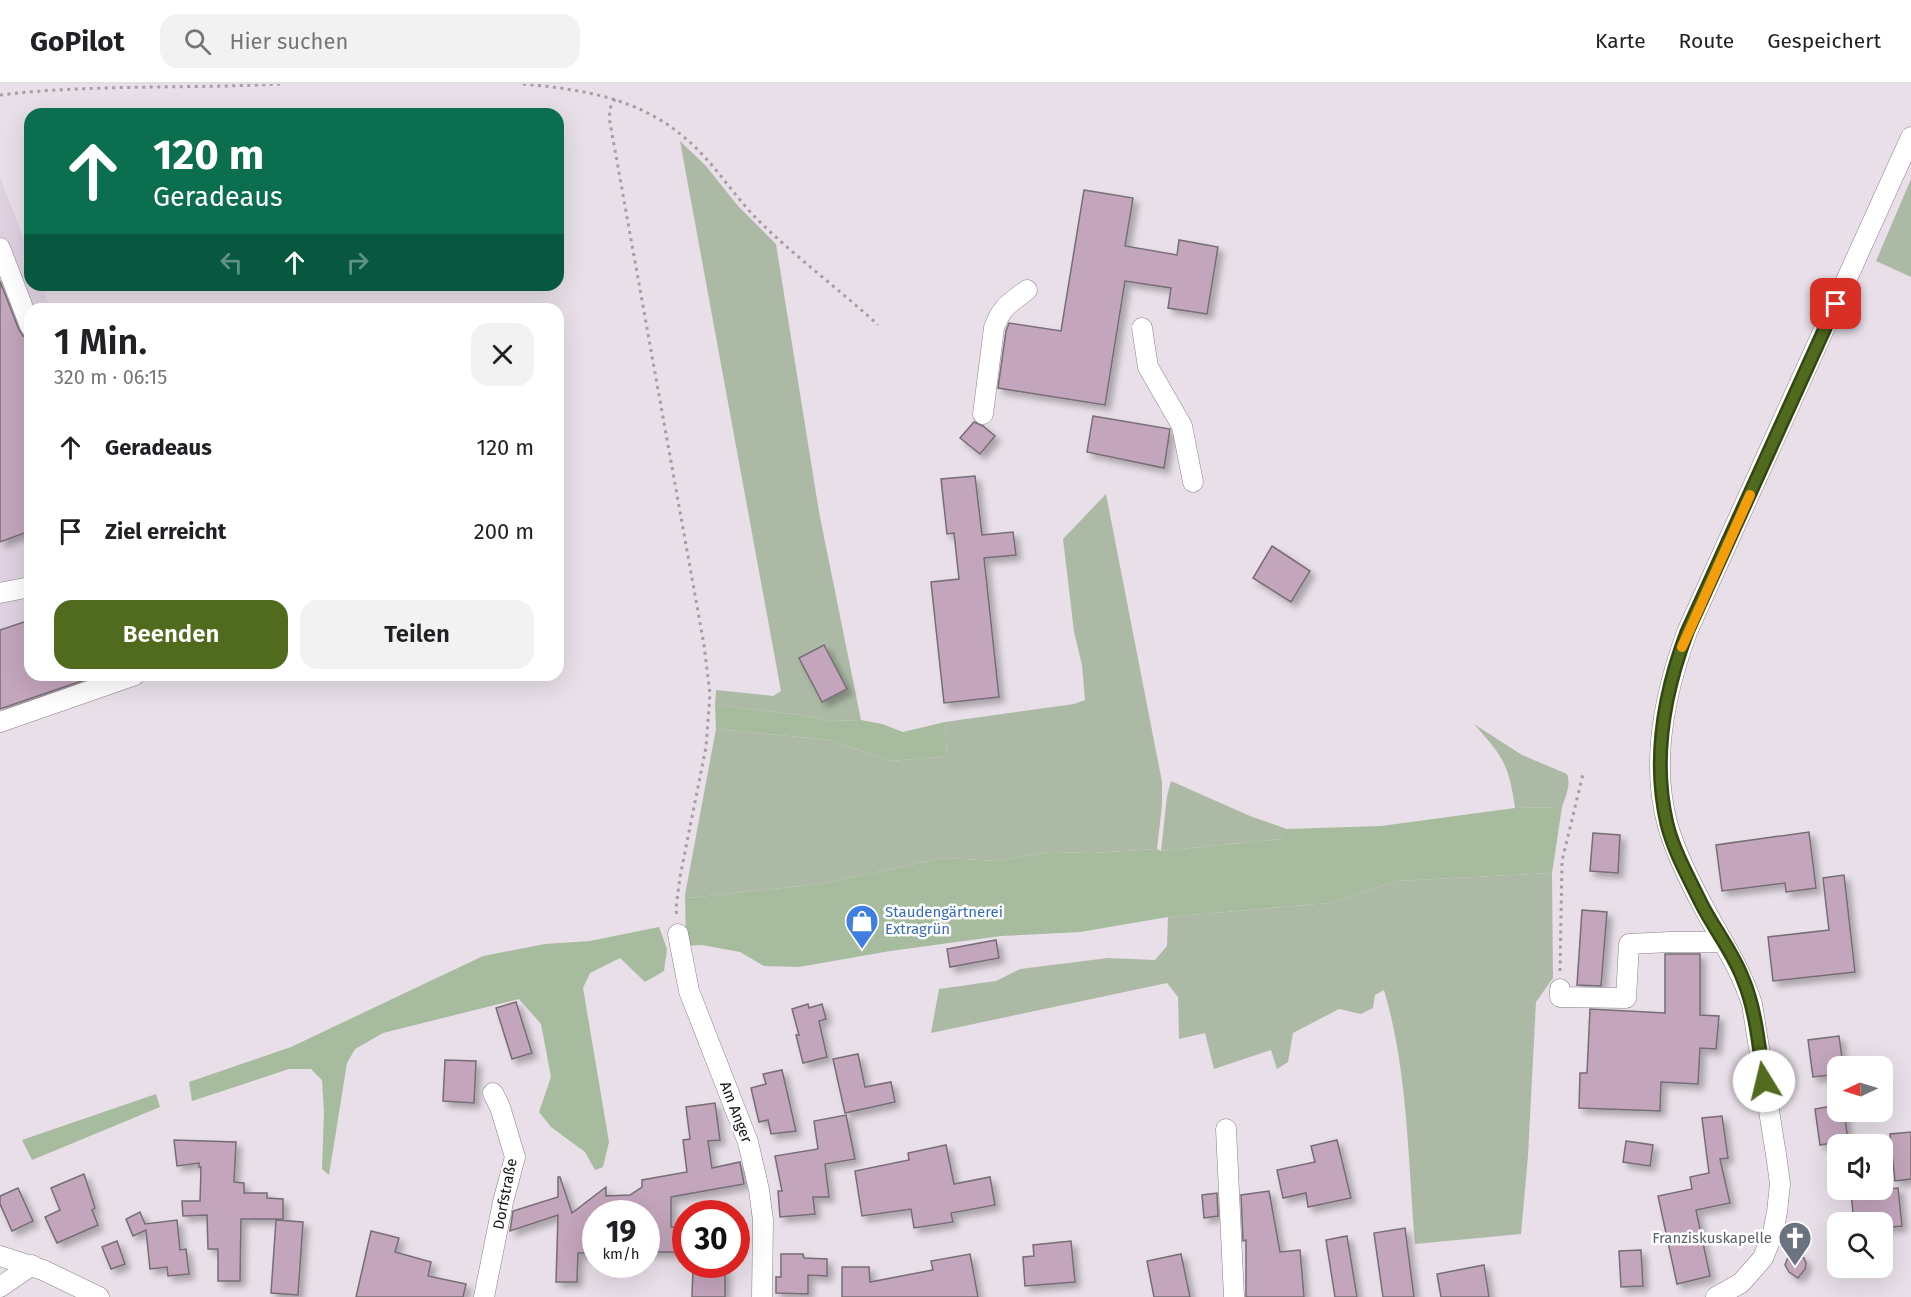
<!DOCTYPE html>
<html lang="de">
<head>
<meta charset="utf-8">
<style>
	:root { --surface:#fff; --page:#f2f2f2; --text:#202124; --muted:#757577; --line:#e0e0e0; --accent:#506b1d }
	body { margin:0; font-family:"Fira Sans",sans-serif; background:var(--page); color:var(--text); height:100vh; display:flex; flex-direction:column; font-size:22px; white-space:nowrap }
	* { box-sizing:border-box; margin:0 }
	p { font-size:20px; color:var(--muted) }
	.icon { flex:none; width:33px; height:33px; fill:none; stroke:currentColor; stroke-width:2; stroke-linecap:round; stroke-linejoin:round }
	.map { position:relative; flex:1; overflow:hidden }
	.panel { position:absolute; left:24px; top:219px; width:540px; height:378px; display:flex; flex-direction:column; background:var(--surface); border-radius:18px; box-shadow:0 6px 24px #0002 }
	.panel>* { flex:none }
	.banner { position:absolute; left:24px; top:24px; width:540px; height:183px; border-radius:18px; box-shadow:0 6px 24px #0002; background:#0b6e4f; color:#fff; overflow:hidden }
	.needle { width:39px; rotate:266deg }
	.controls { position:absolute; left:1827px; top:972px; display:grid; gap:12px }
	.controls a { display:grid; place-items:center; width:66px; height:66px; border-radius:12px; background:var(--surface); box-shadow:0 6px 24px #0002; font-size:30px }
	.speed { position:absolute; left:582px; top:1116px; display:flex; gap:12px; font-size:30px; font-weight:700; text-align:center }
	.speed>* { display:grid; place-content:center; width:78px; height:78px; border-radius:50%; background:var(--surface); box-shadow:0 6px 24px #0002; line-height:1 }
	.speed small { font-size:15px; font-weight:400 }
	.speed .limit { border:9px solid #d22; background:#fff; color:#111 }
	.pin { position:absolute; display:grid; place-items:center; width:51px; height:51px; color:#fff; margin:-26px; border-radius:12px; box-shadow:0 3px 9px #0006 }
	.me { position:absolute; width:66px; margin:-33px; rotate:351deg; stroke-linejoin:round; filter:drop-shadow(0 0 4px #0008) }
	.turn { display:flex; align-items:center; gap:21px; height:126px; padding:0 30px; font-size:27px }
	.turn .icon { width:78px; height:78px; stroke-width:2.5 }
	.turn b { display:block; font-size:42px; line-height:51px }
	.lanes { display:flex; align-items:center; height:57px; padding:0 30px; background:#0003; justify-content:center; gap:30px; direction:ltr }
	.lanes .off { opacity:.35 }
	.round { display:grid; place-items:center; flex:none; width:63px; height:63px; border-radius:18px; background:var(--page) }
	.summary { display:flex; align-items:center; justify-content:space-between; height:102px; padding:0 30px }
	h1 { font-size:36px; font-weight:600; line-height:45px }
	.action { display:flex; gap:12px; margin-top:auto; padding:12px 30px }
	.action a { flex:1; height:69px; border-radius:18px; background:var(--accent); color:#fff; font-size:24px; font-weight:600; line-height:69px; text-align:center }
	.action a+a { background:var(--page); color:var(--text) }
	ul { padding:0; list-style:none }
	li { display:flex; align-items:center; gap:18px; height:84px; padding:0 30px }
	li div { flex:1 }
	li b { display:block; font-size:22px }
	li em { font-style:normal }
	header { display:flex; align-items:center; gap:36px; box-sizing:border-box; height:84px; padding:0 30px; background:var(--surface); border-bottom:2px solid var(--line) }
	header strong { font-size:28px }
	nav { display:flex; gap:33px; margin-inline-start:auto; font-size:21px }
	.search { width:420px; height:54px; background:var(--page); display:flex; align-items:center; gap:15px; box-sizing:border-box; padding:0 21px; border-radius:18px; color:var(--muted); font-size:22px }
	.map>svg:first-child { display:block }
	.built { fill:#dfd1e0 }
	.green { fill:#acbaa5; fill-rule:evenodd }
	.forest { fill:#a7bb9e }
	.building { fill:#c3a5bc; stroke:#766d74; stroke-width:1.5; filter:url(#shadow) }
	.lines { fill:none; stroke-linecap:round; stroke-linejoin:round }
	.minor-casing { stroke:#898189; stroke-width:21 }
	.path { stroke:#a59ea5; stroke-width:3; stroke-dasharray:3 4.5; stroke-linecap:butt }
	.minor { stroke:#fff; stroke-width:20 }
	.route-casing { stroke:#344613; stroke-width:15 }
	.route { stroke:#506b1d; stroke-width:10 }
	.slow { stroke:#f59e0b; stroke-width:10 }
	.labels { text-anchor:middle; stroke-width:5; stroke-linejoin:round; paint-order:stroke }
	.shop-label { font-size:15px; fill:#366cbe; stroke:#fff; text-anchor:start }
	.street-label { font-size:15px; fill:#151215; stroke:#fff }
	.worship-label { font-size:15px; fill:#5b616d; stroke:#fff; text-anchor:end }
</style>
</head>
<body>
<header>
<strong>GoPilot</strong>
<div class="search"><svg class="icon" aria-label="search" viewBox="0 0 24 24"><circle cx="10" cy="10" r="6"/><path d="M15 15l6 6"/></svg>Hier suchen</div>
<nav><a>Karte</a><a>Route</a><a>Gespeichert</a></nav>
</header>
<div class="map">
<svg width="1911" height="1213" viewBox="0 0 1911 1213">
	<defs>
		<filter id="shadow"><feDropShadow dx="5" dy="5" stdDeviation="3" flood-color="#0004"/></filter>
	</defs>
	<rect width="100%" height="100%" fill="#e8dfe8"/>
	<polygon class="built" points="0,93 30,171 30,201 42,201 51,225 30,225 30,591 147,591 0,650"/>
	<g class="green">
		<path d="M680,57L706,82L738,122L776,160L819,428L861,636L831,637L801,631L715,621L716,606L773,612L781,607ZM824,561L846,605L800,574Z"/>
		<polygon points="1911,95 1911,193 1876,177"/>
		<polygon points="1106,410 1162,698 1162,721 1157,765 1093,769 1051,768 996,777 944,774 819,800 689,814 685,811 716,645 831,656 890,677 947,672 945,638 1074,620 1085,616 1082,581 1074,548 1063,455"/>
		<path d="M1474,640L1522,671L1567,690C1571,702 1566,711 1562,723L1515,724C1509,680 1503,673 1474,640Z"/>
		<polygon points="1171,697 1250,732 1287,745 1281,755 1161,767 1167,712"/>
		<path d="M1552,789L1553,894L1536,918L1528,1072L1521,1150L1415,1160C1408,1076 1408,987 1384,906L1375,911L1373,924L1361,930L1339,925L1293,949L1288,978L1277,985L1271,966L1214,985L1205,949L1179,955L1178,913L1167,899L931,949L939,905L996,897L1020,885L1108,874L1155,876L1167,862L1168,833L1328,819L1397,797Z"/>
	</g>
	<g class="forest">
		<polygon points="715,621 801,631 831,637 861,636 882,640 903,648 945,638 947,672 890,677 831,656 716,645"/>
		<polygon points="1562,723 1552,789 1397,797 1328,819 1168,833 1080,848 1001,852 890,867 799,883 764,882 740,868 702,861 686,862 685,811 689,814 819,800 944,774 996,777 1051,768 1093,769 1157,765 1161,767 1281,755 1287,745 1381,742 1515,724"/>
		<polygon points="659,843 667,865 664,887 645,898 620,874 590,889 583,904 609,1058 603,1083 595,1086 585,1068 551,1043 539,1028 551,993 541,940 519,915 383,949 355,965 347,979 329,1091 322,1085 324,1028 322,996 311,985 289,985 192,1017 189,998 291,963 483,872 545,860 590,857"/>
		<polygon points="156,1010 160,1023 32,1076 22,1056"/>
	</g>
	<g class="building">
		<polygon points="1084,106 1133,114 1125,162 1177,171 1179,156 1218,163 1207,230 1168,224 1171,204 1125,197 1105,321 998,304 1006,247 1009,239 1061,247"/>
		<polygon points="0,197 19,246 23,252 30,254 30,447 0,458"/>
		<polygon points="1093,332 1170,345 1164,384 1087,368"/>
		<polygon points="974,338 983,342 995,352 980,370 960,354"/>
		<polygon points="975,392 982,451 1013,448 1016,471 984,474 999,613 944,619 931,498 959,495 954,449 947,450 941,395"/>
		<polygon points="1272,462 1310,487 1291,518 1253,494"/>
		<polygon points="30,536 30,591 99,591 0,625 0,546"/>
		<polygon points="824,561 847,605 822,618 799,574"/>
		<polygon points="1809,748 1816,804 1786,808 1785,799 1722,807 1716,761"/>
		<polygon points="1593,749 1620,751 1618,789 1590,787"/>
		<polygon points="1844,791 1855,888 1773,897 1768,853 1829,846 1823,794"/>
		<polygon points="1582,826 1607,828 1601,902 1577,901"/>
		<polygon points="996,856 999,874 950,883 947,865"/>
		<polygon points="1665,870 1700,870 1700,931 1719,932 1716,965 1700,964 1698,1000 1661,998 1660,1027 1579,1024 1580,989 1587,989 1590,925 1665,929"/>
		<polygon points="516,918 532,969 512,975 496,924"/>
		<polygon points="808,920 809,924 822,920 826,935 819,937 827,973 803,979 796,951 799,951 792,925"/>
		<polygon points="1839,952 1843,982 1838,982 1838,990 1813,993 1808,956"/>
		<polygon points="858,970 865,1003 891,998 895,1018 845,1029 833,975"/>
		<polygon points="445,976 476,977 474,1019 443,1017"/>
		<polygon points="782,986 796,1047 771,1050 768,1036 759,1038 751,1004 766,1000 763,990"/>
		<polygon points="715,1019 720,1056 708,1057 712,1084 740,1078 744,1100 671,1113 671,1143 686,1143 686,1168 646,1168 646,1130 596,1130 596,1169 578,1169 577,1198 556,1198 558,1131 510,1147 513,1127 558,1113 558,1093 560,1093 572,1129 606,1103 606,1112 630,1111 642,1103 642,1096 687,1088 683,1056 690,1055 686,1023"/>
		<polygon points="1838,1021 1838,1028 1844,1028 1848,1056 1820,1061 1815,1025"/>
		<polygon points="846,1031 855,1075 825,1080 829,1113 813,1113 815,1130 780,1133 778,1107 782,1107 775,1072 818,1065 814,1037"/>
		<polygon points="1722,1032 1728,1074 1720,1075 1730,1119 1696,1126 1710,1192 1677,1200 1658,1112 1692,1105 1690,1093 1709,1089 1702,1034"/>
		<polygon points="1911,1048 1911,1095 1895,1097 1890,1050"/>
		<polygon points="174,1056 236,1058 234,1098 244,1099 244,1109 267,1109 267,1114 283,1115 283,1135 241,1135 240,1197 218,1197 218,1165 208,1165 207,1131 183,1132 182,1117 200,1117 201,1083 199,1083 199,1079 177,1082"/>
		<polygon points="1337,1056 1351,1114 1308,1123 1306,1109 1283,1114 1277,1086 1315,1078 1311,1062"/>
		<polygon points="1626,1057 1653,1061 1650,1082 1623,1078"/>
		<polygon points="946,1061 954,1100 990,1093 995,1121 951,1129 953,1138 914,1144 911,1125 862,1132 855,1087 909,1076 908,1069"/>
		<polygon points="84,1090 95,1124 92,1126 98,1141 57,1159 45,1133 60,1126 51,1104"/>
		<polygon points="18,1104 33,1137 12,1147 0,1120 0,1112"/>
		<polygon points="1898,1104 1902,1142 1882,1144 1882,1138 1854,1138 1851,1109"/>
		<polygon points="1269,1107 1280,1168 1300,1166 1304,1213 1246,1213 1246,1156 1243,1157 1241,1111"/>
		<polygon points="1217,1109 1218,1132 1204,1134 1202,1111"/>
		<polygon points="140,1128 145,1140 177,1136 180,1166 186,1165 189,1190 168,1192 167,1183 150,1185 146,1146 133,1152 126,1135"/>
		<polygon points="276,1136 303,1138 298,1211 271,1209"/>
		<polygon points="1405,1144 1414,1213 1383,1213 1374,1149"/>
		<polygon points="371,1147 399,1154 395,1168 431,1178 428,1192 466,1200 463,1213 356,1213"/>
		<polygon points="1347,1152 1357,1213 1335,1213 1326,1156"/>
		<polygon points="117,1157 125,1180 111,1185 102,1163"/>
		<polygon points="1071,1157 1075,1198 1025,1202 1023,1173 1034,1172 1033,1161"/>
		<polygon points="1641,1166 1643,1202 1621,1203 1619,1167"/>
		<polygon points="781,1170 803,1170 804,1174 827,1175 827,1192 808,1191 808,1210 776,1209 776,1193 781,1193"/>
		<polygon points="970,1170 978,1213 842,1213 842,1183 869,1183 870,1198 933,1186 931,1177"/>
		<polygon points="1181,1170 1190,1213 1154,1213 1147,1177"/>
		<polygon points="1797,1170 1804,1174 1806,1179 1805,1185 1798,1194 1789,1188 1785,1181 1788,1173"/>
		<polygon points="1484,1181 1489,1213 1441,1213 1437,1190"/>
		<polygon points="693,1184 725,1185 725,1213 692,1213"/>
	</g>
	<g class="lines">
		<g class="minor-casing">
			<g id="minor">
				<polyline points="0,164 30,242"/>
				<polyline points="1142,244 1148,283 1182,342 1193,398"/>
				<path d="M983,330L994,244C1001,223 1010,219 1027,206"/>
				<polyline points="0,509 30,503"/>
				<polyline points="0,638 135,591"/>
				<polyline points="678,850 689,907 748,1058 759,1106 763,1136 762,1213"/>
				<polyline points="1560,905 1560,913 1626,914 1629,860 1670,858 1723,858"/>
				<polyline points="1226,1045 1234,1213"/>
				<polyline points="0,1172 43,1186 99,1213"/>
				<polyline points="0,1203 32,1181"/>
				<polyline points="484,1213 503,1118 515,1073 500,1023 493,1009"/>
				<path d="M1716,1213L1741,1199L1763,1174L1773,1149L1777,1128L1780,1100L1777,1077L1752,920C1740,883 1721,856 1703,822C1689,796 1676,770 1668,742C1650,679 1665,608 1687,548L1911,53"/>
			</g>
		</g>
		<g class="path">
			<path d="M523,0C590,6 649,16 698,66C721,89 738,117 761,139C798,175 840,206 878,241"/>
			<path d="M0,11C92,0 187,5 280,0"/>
			<polyline points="615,15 611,22 609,33 704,561 710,610 706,663 680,793 676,824 677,833"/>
			<polyline points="1560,887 1562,777 1583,690"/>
		</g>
		<use href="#minor" class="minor"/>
	</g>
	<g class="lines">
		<g class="route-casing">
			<path id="route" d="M1764,997C1759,963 1756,926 1743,895C1733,868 1714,845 1701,819C1689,794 1674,768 1667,740C1652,676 1664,609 1687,548L1836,220"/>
		</g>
		<use href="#route" class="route"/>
		<polyline class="slow" points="1682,563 1750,411"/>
	</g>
	<defs>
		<g id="shop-pin" transform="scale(1.725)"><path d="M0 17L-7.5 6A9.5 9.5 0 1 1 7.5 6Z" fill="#3f7fe0" stroke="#fff"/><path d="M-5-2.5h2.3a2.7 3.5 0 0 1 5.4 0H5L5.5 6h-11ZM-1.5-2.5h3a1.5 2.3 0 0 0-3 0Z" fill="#fff"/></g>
		<g id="church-pin" transform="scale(1.725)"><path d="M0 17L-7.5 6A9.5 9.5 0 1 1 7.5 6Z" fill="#6b7280" stroke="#fff"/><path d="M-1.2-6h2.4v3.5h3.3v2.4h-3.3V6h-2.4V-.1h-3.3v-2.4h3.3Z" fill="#fff"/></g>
	</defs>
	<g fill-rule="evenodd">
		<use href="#shop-pin" x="862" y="837"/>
		<use href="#church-pin" x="1795" y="1154"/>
	</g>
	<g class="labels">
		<g class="shop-label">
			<text x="885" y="833">Staudengärtnerei<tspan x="885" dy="17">Extragrün</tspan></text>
		</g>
		<g class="street-label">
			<text transform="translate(736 1028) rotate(69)" y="5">Am Anger</text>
			<text transform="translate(505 1110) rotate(-79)" y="5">Dorfstraße</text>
		</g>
		<g class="worship-label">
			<text x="1772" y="1159">Franziskuskapelle</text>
		</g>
	</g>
</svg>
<div class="controls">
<a><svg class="needle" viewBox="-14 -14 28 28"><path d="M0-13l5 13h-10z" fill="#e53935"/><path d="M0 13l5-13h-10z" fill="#757577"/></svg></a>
<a><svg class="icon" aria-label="sound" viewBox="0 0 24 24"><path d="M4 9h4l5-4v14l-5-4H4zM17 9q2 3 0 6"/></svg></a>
<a><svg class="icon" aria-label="search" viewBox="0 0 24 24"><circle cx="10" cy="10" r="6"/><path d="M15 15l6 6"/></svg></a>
</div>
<div class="speed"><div>19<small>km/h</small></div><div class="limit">30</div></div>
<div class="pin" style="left:1836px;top:220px;background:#d93025"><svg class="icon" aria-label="arrive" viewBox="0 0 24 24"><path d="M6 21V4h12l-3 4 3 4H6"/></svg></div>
<svg class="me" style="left:1764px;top:997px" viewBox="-20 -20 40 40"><circle r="19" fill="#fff"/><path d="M0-13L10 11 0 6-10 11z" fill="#506b1d"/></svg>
<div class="banner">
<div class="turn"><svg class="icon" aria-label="ahead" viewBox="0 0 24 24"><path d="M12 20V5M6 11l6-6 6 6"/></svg><div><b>120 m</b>Geradeaus</div></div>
<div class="lanes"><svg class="icon off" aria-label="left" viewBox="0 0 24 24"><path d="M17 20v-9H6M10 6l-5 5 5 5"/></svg><svg class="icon" aria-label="ahead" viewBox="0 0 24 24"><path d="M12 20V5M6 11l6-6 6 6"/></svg><svg class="icon off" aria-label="right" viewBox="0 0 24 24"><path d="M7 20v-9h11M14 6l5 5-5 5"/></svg></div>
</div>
<section class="panel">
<div class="summary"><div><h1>1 Min.</h1><p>320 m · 06:15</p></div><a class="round"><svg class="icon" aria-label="close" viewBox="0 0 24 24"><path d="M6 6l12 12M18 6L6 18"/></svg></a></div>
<ul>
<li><svg class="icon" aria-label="ahead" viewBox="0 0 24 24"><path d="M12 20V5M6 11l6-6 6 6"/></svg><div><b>Geradeaus</b></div><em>120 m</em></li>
<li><svg class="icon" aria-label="arrive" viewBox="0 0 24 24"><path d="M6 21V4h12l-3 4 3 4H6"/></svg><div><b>Ziel erreicht</b></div><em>200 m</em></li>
</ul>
<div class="action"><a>Beenden</a><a>Teilen</a></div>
</section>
</div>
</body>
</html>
